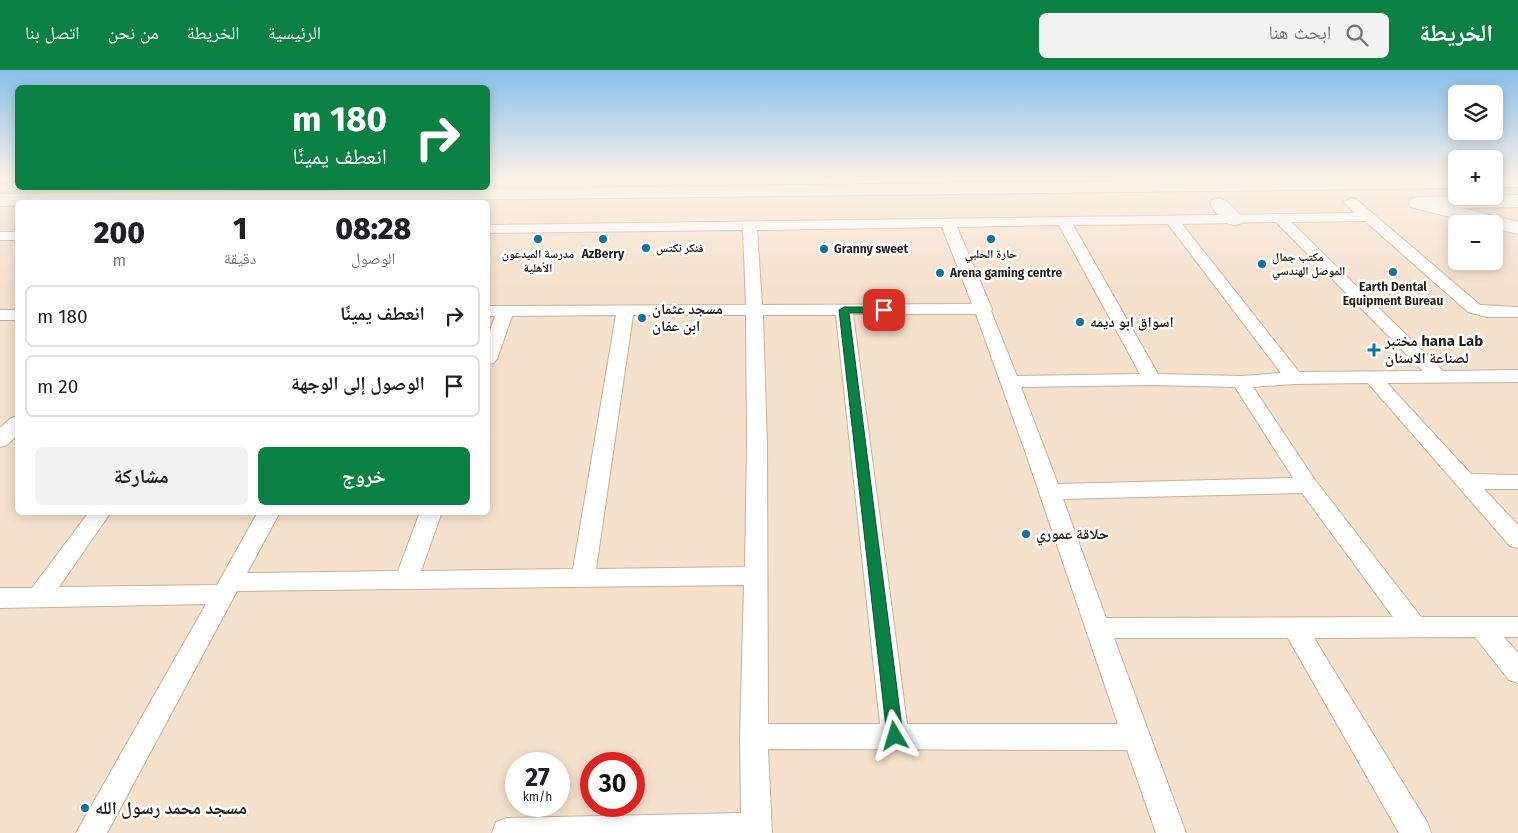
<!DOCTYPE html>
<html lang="ar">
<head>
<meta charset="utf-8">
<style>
	:root { --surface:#fff; --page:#f2f2f2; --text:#202124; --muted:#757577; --line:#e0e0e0; --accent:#0b8043 }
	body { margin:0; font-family:"Fira Sans","Noto Naskh Arabic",sans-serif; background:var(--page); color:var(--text); direction:rtl; height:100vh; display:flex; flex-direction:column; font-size:19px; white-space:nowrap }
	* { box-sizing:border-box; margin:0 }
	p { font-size:16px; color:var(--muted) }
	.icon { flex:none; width:28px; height:28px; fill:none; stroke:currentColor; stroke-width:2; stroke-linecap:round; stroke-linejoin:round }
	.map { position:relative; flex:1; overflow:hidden; direction:ltr }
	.panel { position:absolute; left:15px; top:130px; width:475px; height:315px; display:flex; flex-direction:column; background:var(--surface); border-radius:8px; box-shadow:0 2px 12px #0003; direction:rtl }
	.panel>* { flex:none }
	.top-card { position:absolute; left:15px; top:15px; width:475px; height:105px; border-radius:8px; box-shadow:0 2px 12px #0003; direction:rtl; background:#0b8043; color:#fff; overflow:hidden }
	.buttons { position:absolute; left:1448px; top:15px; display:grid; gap:10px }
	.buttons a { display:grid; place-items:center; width:55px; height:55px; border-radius:8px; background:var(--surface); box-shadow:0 2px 12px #0003; font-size:25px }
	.speed { position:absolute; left:505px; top:682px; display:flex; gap:10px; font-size:25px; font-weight:700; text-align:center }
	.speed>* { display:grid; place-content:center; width:65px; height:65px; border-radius:50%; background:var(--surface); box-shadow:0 2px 12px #0003; line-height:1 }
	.speed small { font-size:12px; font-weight:400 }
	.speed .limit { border:8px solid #d22; background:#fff; color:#111 }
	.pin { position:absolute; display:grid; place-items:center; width:42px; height:42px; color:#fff; margin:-21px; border-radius:10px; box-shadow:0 2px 8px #0006 }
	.me { position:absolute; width:55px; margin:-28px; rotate:353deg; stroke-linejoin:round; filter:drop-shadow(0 0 4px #0008) }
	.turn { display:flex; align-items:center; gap:18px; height:105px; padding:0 20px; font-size:22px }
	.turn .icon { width:65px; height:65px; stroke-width:2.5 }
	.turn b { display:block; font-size:35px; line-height:42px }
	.eta { display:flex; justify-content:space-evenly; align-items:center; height:85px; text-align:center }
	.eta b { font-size:30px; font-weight:800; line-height:35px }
	.action { display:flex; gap:10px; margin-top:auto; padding:10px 20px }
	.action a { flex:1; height:58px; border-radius:8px; background:var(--accent); color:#fff; font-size:20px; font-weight:800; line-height:58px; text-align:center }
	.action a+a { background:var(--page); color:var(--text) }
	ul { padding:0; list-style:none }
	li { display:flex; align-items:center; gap:15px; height:62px; margin:0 10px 8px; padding:0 10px; border:2px solid var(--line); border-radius:8px }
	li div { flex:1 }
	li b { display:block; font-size:19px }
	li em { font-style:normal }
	header { display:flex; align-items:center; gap:30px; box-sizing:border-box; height:70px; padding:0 25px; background:var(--accent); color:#fff }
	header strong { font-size:24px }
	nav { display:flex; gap:28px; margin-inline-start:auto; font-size:18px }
	.search { width:350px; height:45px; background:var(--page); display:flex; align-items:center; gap:12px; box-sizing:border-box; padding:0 18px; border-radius:8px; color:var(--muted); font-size:19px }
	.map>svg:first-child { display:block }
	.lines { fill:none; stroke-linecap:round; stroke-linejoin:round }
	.minor-casing { stroke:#c5b09c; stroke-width:2 }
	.secondary-casing { stroke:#c5b09c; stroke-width:2 }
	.trunk-casing { stroke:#c5b09c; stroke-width:2 }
	.minor { fill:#fff; fill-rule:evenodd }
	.secondary { fill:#fff; fill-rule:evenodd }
	.trunk { fill:#fff; fill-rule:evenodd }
	.route { fill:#0b8043; stroke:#07532c }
	.poi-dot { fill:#11729f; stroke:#fff; stroke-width:2 }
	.labels { text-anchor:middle; stroke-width:5; stroke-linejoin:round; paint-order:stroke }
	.far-poi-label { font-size:12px; font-weight:bold; fill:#271f18; stroke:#fff; text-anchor:start }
	.poi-label { font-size:15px; font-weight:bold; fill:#271f18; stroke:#fff; text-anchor:start }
	.near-poi-label { font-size:18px; font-weight:bold; fill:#271f18; stroke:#fff; text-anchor:start }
</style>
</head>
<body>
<header>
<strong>الخريطة</strong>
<div class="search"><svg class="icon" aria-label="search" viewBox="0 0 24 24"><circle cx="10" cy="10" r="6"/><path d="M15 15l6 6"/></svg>ابحث هنا</div>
<nav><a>الرئيسية</a><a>الخريطة</a><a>من نحن</a><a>اتصل بنا</a></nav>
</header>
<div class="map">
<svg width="1518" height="763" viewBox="0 0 1518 763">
	<rect width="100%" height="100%" fill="#f6e1cc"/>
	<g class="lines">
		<g class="minor-casing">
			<g id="minor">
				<polygon points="561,109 883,109 877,113 488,118 486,118 488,110"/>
				<polygon points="18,113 18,118 24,118 23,120 0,122 0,114"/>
				<path d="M1351,128L1356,129L1480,235L1518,237V247H1487L1468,242L1365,151L1291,152L1443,301L1518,300V312L1387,313L1471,404L1518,405V419H1484L1518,455V478L1510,476L1368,313L1294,314L1253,317L1315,410L1421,547H1518V567H1504L1518,583V613L1509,610L1475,567L1314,568L1427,752L1431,763H1399L1288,568H1114L1186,763H1156L1127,680L768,679L772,763H492L496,752L507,748L741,743L740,666L744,515L237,521L107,763H76L206,534L0,538V518H32L89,442H111L59,517L217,515L258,442H280L247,503L398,501L420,442H442L421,501L573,499L616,245L512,246L497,289L494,293L488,294V266L495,246H488V236L746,235L743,160L488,163V155L1355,143L1344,132ZM1276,152L1423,301L1299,302L1182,154ZM1168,154L1281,303L1241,306L1158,304L1073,155ZM1059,155L1140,304L1017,306L991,241L992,239L957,157ZM942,157L972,234L762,235L757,160ZM853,244H976L1025,381L1118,654H907ZM633,245H746L747,376L745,497L596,499ZM763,245H836L880,654H768L767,376ZM1152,315L1235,317L1293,408L1058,414L1021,317ZM1302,423L1393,547L1106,548L1063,429Z"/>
				<rect x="0" y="162" width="18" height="8"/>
				<rect x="0" y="240" width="18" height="10"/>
				<polygon points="18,346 18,364 7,375 0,377 0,358 11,348"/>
			</g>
		</g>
		<g class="secondary-casing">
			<polygon id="secondary" points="1418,127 1518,152 1518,164 1494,158 1494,154 1478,154 1411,137 1409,133 1411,129"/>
		</g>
		<g class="trunk-casing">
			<g id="trunk">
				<polygon points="1322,109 1456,109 1456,118 264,132 18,132 18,135 0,136 0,124"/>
				<rect x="1494" y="109" width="24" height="8"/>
				<polygon points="1518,125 1518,137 1419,139 1412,137 1410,133 1412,129 1419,127"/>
				<path d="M1219,128C1229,131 1237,141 1243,150L1240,154C1225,158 1217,145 1210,134L1212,130Z"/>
			</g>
		</g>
		<use href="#minor" class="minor"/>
		<use href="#secondary" class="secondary"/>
		<use href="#trunk" class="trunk"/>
	</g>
	<linearGradient id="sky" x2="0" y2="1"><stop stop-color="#89c0ec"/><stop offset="0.5" stop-color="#fbf2e8"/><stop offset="1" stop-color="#fbf2e8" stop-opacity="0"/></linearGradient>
	<rect width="1518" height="216" fill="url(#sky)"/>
	<polygon class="route" points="844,237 884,237 889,240 884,243 849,243 903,666 900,671 895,673 889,671 887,666 839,240"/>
	<g class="poi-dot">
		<circle cx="538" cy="169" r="5"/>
		<circle cx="603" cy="169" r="5"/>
		<circle cx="991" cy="169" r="5"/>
		<circle cx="646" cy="178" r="5"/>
		<circle cx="824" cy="179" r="5"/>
		<circle cx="1262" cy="194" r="5"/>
		<circle cx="1393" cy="202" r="5"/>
		<circle cx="940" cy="203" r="5"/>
		<circle cx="642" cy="248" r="5"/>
		<circle cx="1080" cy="252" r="5"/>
		<path d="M1371.5 272.5h5v5h5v5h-5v5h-5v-5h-5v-5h5z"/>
		<circle cx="1026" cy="464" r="5"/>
		<circle cx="85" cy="738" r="5"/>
	</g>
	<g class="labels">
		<g class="far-poi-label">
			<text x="656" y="182">فنكر نكتس</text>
			<text x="834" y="183">Granny sweet</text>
			<text x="538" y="188" text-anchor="middle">مدرسة المبدعون<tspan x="538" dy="14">الأهلية</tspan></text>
			<text x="603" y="188" text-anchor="middle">AzBerry</text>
			<text x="991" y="188" text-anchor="middle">حارة الحلبي</text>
			<text x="1272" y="191">مكتب جمال<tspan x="1272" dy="14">الموصل الهندسي</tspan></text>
			<text x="950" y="207">Arena gaming centre</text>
			<text x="1393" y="221" text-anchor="middle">Earth Dental<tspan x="1393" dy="14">Equipment Bureau</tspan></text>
		</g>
		<g class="poi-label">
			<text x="652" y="244">مسجد عثمان<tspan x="652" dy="17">ابن عفان</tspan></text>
			<text x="1090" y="257">اسواق ابو ديمه</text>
			<text x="1385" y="276">مختبر hana Lab<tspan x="1385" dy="17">لصناعة الاسنان</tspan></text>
			<text x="1036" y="469">حلاقة عموري</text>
		</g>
		<g class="near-poi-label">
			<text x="95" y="744">مسجد محمد رسول الله</text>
		</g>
	</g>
</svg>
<div class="buttons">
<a><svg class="icon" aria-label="layers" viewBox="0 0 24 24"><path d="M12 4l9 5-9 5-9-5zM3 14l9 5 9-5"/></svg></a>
<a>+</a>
<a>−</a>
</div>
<div class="speed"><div>27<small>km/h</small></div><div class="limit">30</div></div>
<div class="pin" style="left:884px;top:240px;background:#d93025"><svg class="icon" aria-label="arrive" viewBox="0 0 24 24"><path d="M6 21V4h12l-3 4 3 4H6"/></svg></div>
<svg class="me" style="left:895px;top:666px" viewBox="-20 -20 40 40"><path d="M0-17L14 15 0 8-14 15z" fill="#0b8043" stroke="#fff" stroke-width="4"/></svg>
<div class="top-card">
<div class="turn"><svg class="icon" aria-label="right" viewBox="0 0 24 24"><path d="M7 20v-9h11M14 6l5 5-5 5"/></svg><div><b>180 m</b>انعطف يمينًا</div></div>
</div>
<section class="panel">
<div class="eta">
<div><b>08:28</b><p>الوصول</p></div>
<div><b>1</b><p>دقيقة</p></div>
<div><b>200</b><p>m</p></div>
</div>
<ul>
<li><svg class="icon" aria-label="right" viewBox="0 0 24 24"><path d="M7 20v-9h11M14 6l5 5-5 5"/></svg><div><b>انعطف يمينًا</b></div><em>180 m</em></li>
<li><svg class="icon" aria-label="arrive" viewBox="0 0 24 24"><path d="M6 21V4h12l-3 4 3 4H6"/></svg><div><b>الوصول إلى الوجهة</b></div><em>20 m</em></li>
</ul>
<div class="action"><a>خروج</a><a>مشاركة</a></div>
</section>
</div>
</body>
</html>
